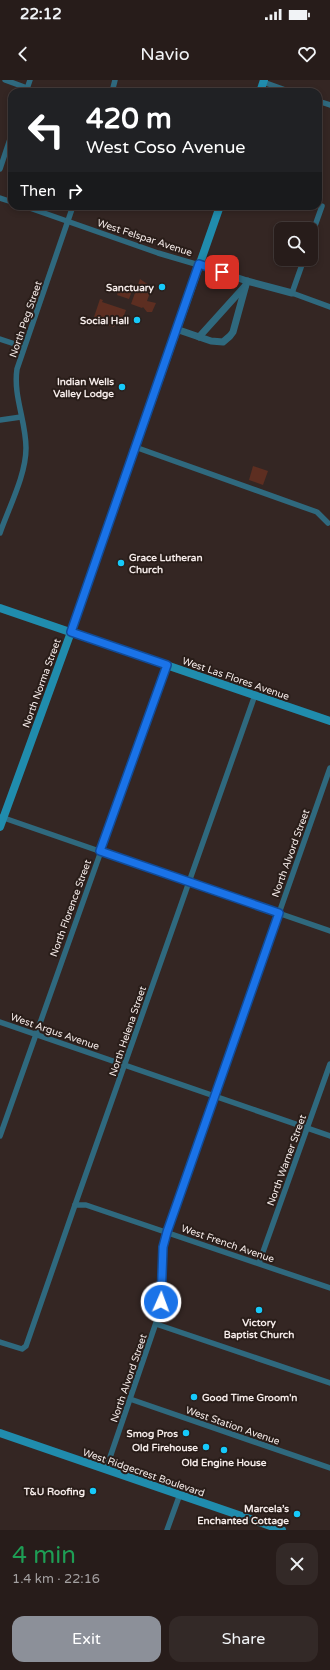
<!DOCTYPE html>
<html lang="en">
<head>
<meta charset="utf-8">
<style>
	:root { --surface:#271c1a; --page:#332927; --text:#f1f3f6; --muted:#a4a1a2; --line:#433a39; --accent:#8c9099 }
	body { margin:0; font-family:"Varela Round",sans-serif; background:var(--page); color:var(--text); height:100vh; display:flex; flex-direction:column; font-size:15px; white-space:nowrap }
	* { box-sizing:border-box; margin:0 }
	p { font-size:13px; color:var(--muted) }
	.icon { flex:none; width:22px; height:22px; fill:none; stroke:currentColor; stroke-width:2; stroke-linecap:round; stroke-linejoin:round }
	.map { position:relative; height:1450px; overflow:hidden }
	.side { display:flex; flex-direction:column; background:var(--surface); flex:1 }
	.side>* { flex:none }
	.top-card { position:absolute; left:8px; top:8px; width:314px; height:122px; border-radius:12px; box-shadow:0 2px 6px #0003,0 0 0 1px var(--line); background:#202124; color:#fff; overflow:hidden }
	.controls { position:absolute; left:274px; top:142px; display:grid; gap:8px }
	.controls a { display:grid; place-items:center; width:44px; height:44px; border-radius:8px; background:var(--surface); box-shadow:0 2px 6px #0003,0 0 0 1px var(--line); font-size:20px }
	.pin { position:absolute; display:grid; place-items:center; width:34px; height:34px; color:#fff; margin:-17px; border-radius:8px; box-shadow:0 2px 6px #0006 }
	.me { position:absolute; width:44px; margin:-22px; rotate:2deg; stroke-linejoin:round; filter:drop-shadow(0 0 3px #0008) }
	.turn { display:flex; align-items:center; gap:14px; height:84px; padding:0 12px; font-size:18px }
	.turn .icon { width:52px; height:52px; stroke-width:2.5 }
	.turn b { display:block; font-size:28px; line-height:34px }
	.then { display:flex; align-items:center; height:38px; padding:0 12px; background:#0003; gap:8px; font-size:15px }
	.round { display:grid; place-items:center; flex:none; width:42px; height:42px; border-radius:12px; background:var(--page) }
	.headline { display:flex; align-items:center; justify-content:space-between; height:68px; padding:0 12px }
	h1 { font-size:24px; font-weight:600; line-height:30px; color:#1e9e55 }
	.action { display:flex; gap:8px; margin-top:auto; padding:8px 12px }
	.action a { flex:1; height:46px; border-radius:12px; background:var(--accent); color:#fff; font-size:16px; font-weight:600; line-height:46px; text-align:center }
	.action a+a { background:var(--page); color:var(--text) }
	.status { display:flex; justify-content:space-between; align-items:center; height:28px; padding:0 20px; background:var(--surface); direction:ltr }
	.status svg { height:11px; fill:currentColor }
	header { display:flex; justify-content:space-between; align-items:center; height:52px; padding:0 12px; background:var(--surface); font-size:18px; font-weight:600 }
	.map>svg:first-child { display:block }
	.green { fill:#5d2e21 }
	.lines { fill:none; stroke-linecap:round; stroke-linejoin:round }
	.minor { stroke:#2f697e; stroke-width:5.5 }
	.tertiary { stroke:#2f697e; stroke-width:7 }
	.secondary { stroke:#208cad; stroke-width:8 }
	.route-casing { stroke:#114b97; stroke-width:10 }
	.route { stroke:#1a73e8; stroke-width:7 }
	.poi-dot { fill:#16cafb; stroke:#291d19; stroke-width:1.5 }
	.labels { text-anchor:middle; stroke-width:4; stroke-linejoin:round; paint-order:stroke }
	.street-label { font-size:10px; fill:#f5ebe9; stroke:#291d19 }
	.poi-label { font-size:10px; font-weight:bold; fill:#f5ebe9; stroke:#291d19; text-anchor:end }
</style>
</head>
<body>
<div class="status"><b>22:12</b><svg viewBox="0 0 49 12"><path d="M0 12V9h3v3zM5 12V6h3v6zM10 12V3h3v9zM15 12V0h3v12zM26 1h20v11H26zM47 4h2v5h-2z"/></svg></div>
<header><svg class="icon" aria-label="back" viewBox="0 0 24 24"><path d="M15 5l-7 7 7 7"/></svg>Navio<svg class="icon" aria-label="heart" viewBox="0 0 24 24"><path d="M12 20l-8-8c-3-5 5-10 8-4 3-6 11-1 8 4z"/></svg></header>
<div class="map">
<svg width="330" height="1450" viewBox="0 0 330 1450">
	<rect width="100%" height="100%" fill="#342623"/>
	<g class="green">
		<polygon points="140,199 152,207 147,221 156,223 152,232 147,232 143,227 142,228 131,224"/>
		<polygon points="121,204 133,208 129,219 117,215"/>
		<polygon points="100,219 103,220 102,222 126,230 120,246 115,244 114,247 93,240"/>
		<polygon points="253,386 268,391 263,405 249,400"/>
	</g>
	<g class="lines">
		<g class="minor">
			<polyline points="5,0 27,8"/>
			<polyline points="263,2 291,12"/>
			<polyline points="26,12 30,0"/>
			<polyline points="112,12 115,0"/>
			<polyline points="318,21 330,25"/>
			<polyline points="0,89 12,53"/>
			<polyline points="0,118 12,122"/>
			<polyline points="24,126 158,173 199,185"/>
			<polyline points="311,157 322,126"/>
			<polyline points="304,179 292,213 330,227"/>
			<polyline points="0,259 24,267"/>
			<polyline points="0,340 21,337"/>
			<polyline points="135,367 317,432 328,443"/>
			<path d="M0,453C9,427 26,395 26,368C26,341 13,316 17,289L73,126"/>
			<polyline points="1,737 330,851"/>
			<polyline points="0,942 330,1056"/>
			<polyline points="0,1056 167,585"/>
			<polyline points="75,1125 86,1125 330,1208"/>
			<polyline points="259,1183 330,984"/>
			<polyline points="156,1244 330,1303"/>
			<polyline points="0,1262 22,1269 26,1266 75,1125 255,615"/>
			<polyline points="130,1319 330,1388"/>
			<path d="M106,1389L160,1231C164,1204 159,1178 167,1152L330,688"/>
			<polyline points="167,1450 180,1414"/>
		</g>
		<g class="tertiary">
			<polyline points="199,185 247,201 292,213"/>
			<polyline points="176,249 211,261 223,262 230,256 233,252 247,201"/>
			<polyline points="199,257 245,206"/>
		</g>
		<g class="secondary">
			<polyline points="260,12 264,0"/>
			<polyline points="0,528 330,641"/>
			<polyline points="0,747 71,552 220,126"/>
			<polyline points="0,1353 282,1450"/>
		</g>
	</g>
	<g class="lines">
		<g class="route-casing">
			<polyline id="route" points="161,1222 163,1167 167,1152 279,833 100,771 167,585 71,552 199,184 222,192"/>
		</g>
		<use href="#route" class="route"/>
	</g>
	<g class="poi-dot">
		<circle cx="162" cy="207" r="4"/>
		<circle cx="137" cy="240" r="4"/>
		<circle cx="122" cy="307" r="4"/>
		<circle cx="121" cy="483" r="4"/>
		<circle cx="259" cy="1230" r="4"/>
		<circle cx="194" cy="1317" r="4"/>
		<circle cx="186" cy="1353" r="4"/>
		<circle cx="206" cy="1367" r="4"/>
		<circle cx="224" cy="1370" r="4"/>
		<circle cx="93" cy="1411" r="4"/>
		<circle cx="297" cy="1434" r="4"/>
	</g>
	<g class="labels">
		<g class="street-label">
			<text transform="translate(145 157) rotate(18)" y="4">West Felspar Avenue</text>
			<text transform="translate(25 239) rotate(-71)" y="4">North Peg Street</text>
			<text transform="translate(236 598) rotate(19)" y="4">West Las Flores Avenue</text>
			<text transform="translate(41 603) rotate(-70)" y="4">North Norma Street</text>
			<text transform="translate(290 773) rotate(-70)" y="4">North Alvord Street</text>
			<text transform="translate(70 828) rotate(-70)" y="4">North Florence Street</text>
			<text transform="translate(55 951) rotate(19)" y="4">West Argus Avenue</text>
			<text transform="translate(127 951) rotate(-71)" y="4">North Helena Street</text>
			<text transform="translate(286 1080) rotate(-70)" y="4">North Warner Street</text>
			<text transform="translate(228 1163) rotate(19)" y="4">West French Avenue</text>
			<text transform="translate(128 1298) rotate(-71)" y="4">North Alvord Street</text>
			<text transform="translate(233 1345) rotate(19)" y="4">West Station Avenue</text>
			<text transform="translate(144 1392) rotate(19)" y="4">West Ridgecrest Boulevard</text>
		</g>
		<g class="poi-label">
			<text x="154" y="211">Sanctuary</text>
			<text x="129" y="244">Social Hall</text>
			<text x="114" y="305">Indian Wells<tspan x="114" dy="12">Valley Lodge</tspan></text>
			<text x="129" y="481" text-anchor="start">Grace Lutheran<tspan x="129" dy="12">Church</tspan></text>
			<text x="259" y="1246" text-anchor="middle">Victory<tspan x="259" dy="12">Baptist Church</tspan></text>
			<text x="202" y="1321" text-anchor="start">Good Time Groom'n</text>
			<text x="178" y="1357">Smog Pros</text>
			<text x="198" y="1371">Old Firehouse</text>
			<text x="224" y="1386" text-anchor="middle">Old Engine House</text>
			<text x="85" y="1415">T&amp;U Roofing</text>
			<text x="289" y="1432">Marcela’s<tspan x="289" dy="12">Enchanted Cottage</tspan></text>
		</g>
	</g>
</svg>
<div class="controls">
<a><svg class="icon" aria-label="search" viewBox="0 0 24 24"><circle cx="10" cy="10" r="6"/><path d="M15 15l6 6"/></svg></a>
</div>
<div class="pin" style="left:222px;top:192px;background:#d93025"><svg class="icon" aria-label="arrive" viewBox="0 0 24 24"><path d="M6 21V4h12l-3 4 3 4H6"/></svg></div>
<svg class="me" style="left:161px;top:1222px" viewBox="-20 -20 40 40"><circle r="17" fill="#1a73e8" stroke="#fff" stroke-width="3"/><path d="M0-11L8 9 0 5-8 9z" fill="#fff"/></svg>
<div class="top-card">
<div class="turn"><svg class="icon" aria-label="left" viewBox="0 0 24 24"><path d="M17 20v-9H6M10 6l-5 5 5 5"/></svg><div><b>420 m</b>West Coso Avenue</div></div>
<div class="then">Then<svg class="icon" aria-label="right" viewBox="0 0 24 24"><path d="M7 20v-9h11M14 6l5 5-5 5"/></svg></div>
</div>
</div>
<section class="side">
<div class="headline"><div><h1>4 min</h1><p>1.4 km · 22:16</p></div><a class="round"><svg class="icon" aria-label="close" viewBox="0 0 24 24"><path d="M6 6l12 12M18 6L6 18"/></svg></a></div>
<div class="action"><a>Exit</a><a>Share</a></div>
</section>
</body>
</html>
